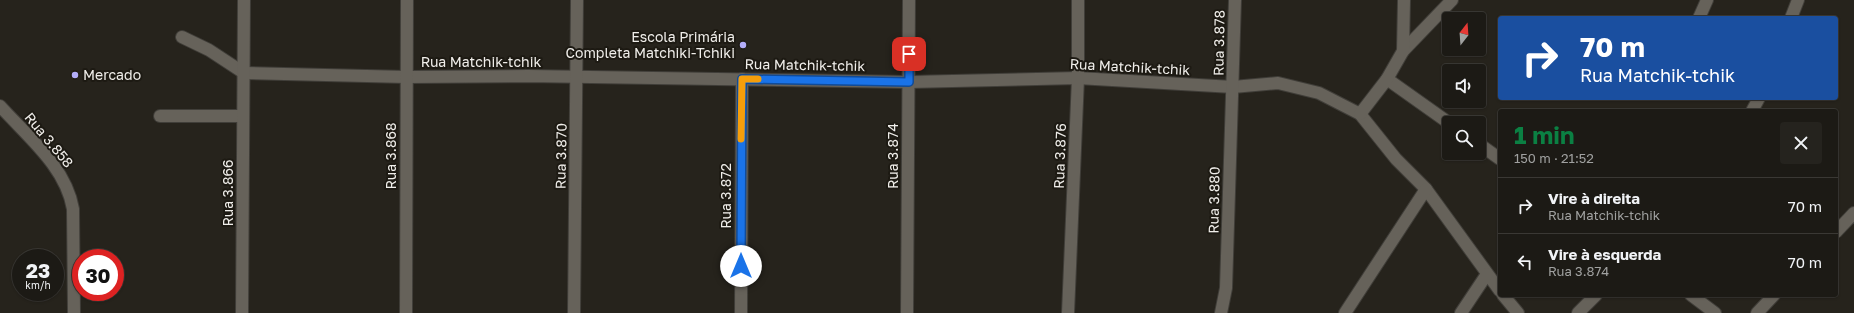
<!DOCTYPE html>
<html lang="pt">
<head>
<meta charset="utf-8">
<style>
	:root { --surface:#1c1a15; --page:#25231e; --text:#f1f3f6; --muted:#a0a1a0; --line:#3a3834; --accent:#0b8043 }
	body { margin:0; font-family:"Golos Text",sans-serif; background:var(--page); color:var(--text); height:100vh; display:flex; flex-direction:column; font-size:15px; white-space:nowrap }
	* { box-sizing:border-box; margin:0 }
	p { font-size:13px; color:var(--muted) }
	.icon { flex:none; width:22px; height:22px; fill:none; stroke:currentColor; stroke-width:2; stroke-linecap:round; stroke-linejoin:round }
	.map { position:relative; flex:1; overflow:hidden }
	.panel { position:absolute; left:1498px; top:109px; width:340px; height:188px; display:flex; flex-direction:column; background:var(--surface); border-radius:4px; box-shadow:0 1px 3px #0004,0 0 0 1px var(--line) }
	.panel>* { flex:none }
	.guide { position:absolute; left:1498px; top:16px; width:340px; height:84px; border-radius:4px; box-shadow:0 1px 3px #0004,0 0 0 1px var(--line); background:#1a4fa0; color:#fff; overflow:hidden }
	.needle { width:26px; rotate:17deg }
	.controls { position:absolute; left:1442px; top:12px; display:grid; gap:8px }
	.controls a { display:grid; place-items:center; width:44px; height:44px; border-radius:4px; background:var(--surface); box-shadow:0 1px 3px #0004,0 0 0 1px var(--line); font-size:20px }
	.speed { position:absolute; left:12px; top:249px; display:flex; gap:8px; font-size:20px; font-weight:700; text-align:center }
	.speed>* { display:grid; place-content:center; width:52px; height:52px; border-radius:50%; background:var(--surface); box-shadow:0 1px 3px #0004,0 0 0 1px var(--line); line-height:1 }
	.speed small { font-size:10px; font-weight:400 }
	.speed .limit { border:6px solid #d22; background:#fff; color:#111 }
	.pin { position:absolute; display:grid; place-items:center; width:34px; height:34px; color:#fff; margin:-17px; border-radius:8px; box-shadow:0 2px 6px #0006 }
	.me { position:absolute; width:44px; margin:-22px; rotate:0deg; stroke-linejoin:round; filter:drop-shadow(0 0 3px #0008) }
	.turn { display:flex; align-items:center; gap:14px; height:84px; padding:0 16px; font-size:18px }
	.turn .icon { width:52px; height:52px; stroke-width:2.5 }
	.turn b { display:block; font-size:28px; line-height:34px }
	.round { display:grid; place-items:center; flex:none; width:42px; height:42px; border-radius:4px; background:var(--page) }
	.headline { display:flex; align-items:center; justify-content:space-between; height:68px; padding:0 16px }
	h1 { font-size:24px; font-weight:700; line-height:30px; color:var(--accent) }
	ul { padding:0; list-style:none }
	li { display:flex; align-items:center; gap:12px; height:56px; padding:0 16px; border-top:1px solid var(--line) }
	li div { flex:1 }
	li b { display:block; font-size:15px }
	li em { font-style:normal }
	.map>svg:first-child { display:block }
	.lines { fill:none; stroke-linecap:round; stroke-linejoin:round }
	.minor-casing { stroke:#403e39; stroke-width:14 }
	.minor { stroke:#66625a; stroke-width:12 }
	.route-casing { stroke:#114b97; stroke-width:10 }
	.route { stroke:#1a73e8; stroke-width:7 }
	.slow { stroke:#f59e0b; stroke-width:7 }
	.poi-dot { fill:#b3adf9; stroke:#1d1a13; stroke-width:1.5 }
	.labels { text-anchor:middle; stroke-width:4; stroke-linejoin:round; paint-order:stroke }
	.poi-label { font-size:14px; fill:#f0eeea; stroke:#1d1a13; text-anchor:end }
	.street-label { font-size:14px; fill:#f0eeea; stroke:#1d1a13 }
</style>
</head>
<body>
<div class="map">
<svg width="1854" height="313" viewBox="0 0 1854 313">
	<rect width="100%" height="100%" fill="#26231c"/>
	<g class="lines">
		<g class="minor-casing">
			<g id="minor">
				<polyline points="1699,18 1707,0"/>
				<polyline points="1791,18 1798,0"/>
				<polyline points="182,37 209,50 244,73"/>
				<polyline points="1403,51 1452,0"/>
				<polyline points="244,73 407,77 528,76 909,82 1078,78 1233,87 1278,83 1319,93 1360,114 1396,159 1426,189 1500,291"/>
				<polyline points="1387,79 1449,123"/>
				<path d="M0,106C28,137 66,167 73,209L74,313"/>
				<polyline points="1752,111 1759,98"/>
				<polyline points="1360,114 1387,79 1403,51 1404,0"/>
				<polyline points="160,116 243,116"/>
				<polyline points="1479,144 1500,159"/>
				<polyline points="1836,232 1854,213"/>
				<polyline points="1503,295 1518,313"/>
				<polyline points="1691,295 1715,313"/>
				<polyline points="242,313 244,0"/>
				<polyline points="406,313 407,0"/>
				<polyline points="574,313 577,0"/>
				<polyline points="741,313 742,79"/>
				<polyline points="907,313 909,0"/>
				<polyline points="1068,313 1078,78 1078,0"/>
				<polyline points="1221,313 1226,288 1235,0"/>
				<polyline points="1345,313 1426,189"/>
				<polyline points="1461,313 1487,274"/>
				<polyline points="1578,313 1596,295"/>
				<polyline points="1757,313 1774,295"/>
			</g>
		</g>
		<use href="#minor" class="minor"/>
	</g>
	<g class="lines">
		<g class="route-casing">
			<polyline id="route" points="741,266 742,79 909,82 909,54"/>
		</g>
		<use href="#route" class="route"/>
		<polyline class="slow" points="741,139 742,79 758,79"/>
	</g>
	<g class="poi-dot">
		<circle cx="743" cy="45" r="4"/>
		<circle cx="75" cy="75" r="4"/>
	</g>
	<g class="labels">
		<g class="poi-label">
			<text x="735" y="42">Escola Primária<tspan x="735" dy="16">Completa Matchiki-Tchiki</tspan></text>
			<text x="83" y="80" text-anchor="start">Mercado</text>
		</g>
		<g class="street-label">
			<text transform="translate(1219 43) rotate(-89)" y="5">Rua 3.878</text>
			<text x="481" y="67">Rua Matchik-tchik</text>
			<text transform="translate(805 65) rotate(1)" y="5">Rua Matchik-tchik</text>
			<text transform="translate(1130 67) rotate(3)" y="5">Rua Matchik-tchik</text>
			<text transform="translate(49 140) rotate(50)" y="5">Rua 3.858</text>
			<text transform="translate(391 156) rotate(-90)" y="5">Rua 3.868</text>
			<text transform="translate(561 156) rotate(-89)" y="5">Rua 3.870</text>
			<text transform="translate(893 156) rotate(-90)" y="5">Rua 3.874</text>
			<text transform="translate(1060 156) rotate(-88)" y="5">Rua 3.876</text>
			<text transform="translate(228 193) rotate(-90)" y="5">Rua 3.866</text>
			<text transform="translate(726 196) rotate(-90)" y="5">Rua 3.872</text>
			<text transform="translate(1214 200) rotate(-89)" y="5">Rua 3.880</text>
		</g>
	</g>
</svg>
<div class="controls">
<a><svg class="needle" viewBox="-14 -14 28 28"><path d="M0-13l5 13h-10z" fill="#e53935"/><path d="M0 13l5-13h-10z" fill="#a0a1a0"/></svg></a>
<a><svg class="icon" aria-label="sound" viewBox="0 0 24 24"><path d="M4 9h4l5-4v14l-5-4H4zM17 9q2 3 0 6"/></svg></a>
<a><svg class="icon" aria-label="search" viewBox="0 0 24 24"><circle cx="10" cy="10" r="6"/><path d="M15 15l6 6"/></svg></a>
</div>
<div class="speed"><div>23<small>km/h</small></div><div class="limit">30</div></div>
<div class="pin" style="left:909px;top:54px;background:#d93025"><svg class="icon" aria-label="arrive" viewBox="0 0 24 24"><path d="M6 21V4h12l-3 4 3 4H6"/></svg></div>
<svg class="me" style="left:741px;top:266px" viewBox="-20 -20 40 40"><circle r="19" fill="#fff"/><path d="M0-13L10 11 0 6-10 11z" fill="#1a73e8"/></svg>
<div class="guide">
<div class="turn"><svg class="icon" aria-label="right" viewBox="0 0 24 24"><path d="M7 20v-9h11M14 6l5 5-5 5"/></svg><div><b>70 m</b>Rua Matchik-tchik</div></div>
</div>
<section class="panel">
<div class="headline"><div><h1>1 min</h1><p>150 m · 21:52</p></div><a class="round"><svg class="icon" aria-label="close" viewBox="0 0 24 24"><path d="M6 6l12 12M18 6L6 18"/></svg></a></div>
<ul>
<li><svg class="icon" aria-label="right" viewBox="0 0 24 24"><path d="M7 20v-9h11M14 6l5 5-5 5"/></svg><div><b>Vire à direita</b><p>Rua Matchik-tchik</p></div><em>70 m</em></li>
<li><svg class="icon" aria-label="left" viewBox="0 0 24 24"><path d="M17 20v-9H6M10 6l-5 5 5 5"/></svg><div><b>Vire à esquerda</b><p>Rua 3.874</p></div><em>70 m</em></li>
</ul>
</section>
</div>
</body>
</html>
